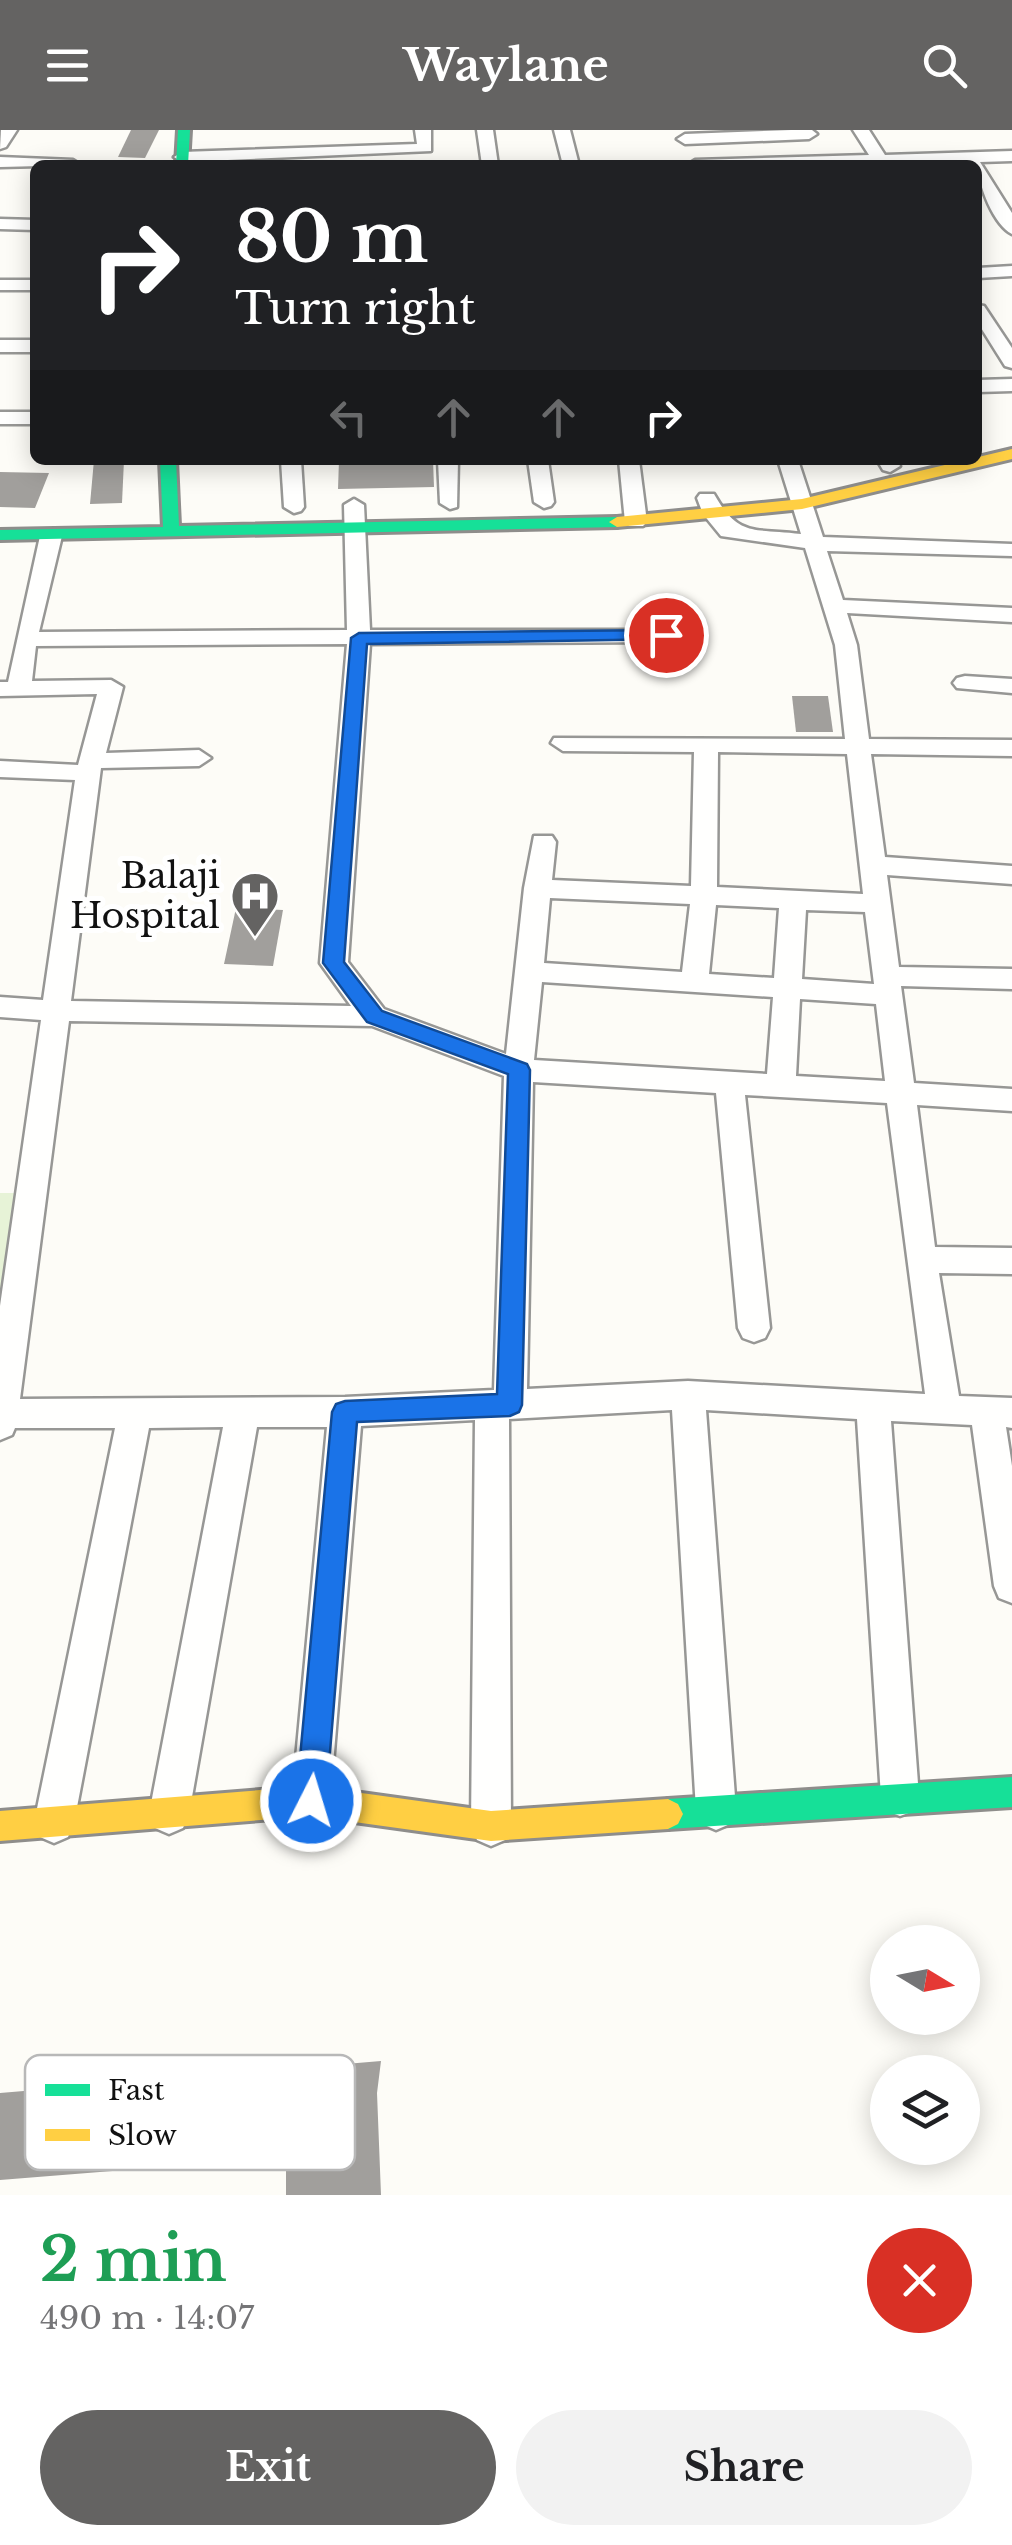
<!DOCTYPE html>
<html lang="en">
<head>
<meta charset="utf-8">
<style>
	:root { --surface:#fff; --page:#f2f2f2; --text:#202124; --muted:#757577; --accent:#646362 }
	body { margin:0; font-family:"Libre Baskerville",serif; background:var(--page); color:var(--text); height:100vh; display:flex; flex-direction:column; font-size:38px; white-space:nowrap }
	* { box-sizing:border-box; margin:0 }
	p { font-size:32px; color:var(--muted) }
	.icon { flex:none; width:55px; height:55px; fill:none; stroke:currentColor; stroke-width:2; stroke-linecap:round; stroke-linejoin:round }
	.map { position:relative; height:2065px; overflow:hidden }
	.drawer { display:flex; flex-direction:column; background:var(--surface); flex:1 }
	.drawer>* { flex:none }
	.guide { position:absolute; left:30px; top:30px; width:952px; height:305px; border-radius:15px; box-shadow:0 5px 25px #0003; background:#202124; color:#fff; overflow:hidden }
	.needle { width:65px; rotate:100deg }
	.buttons { position:absolute; left:870px; top:1795px; display:grid; gap:20px }
	.buttons a { display:grid; place-items:center; width:110px; height:110px; border-radius:50%; background:var(--surface); box-shadow:0 5px 25px #0003; font-size:50px }
	.pin { position:absolute; display:grid; place-items:center; width:85px; height:85px; color:#fff; margin:-42px; border:5px solid #fff; border-radius:50%; box-shadow:0 2px 10px #0007 }
	.me { position:absolute; width:110px; margin:-55px; rotate:5deg; stroke-linejoin:round; filter:drop-shadow(0 0 8px #0008) }
	.turn { display:flex; align-items:center; gap:35px; height:210px; padding:0 40px; font-size:45px }
	.turn .icon { width:130px; height:130px; stroke-width:2.5 }
	.turn b { display:block; font-size:70px; line-height:85px }
	.lanes { display:flex; align-items:center; height:95px; padding:0 40px; background:#0003; justify-content:center; gap:50px; direction:ltr }
	.lanes .off { opacity:.35 }
	.round { display:grid; place-items:center; flex:none; width:105px; height:105px; border-radius:52px; background:var(--page) }
	.summary { display:flex; align-items:center; justify-content:space-between; height:170px; padding:0 40px }
	h1 { font-size:60px; font-weight:700; line-height:75px; color:#1e9e55 }
	.cta { display:flex; gap:20px; margin-top:auto; padding:20px 40px }
	.cta a { flex:1; height:115px; border-radius:60px; background:var(--accent); color:#fff; font-size:40px; font-weight:700; line-height:115px; text-align:center }
	.cta a+a { background:var(--page); color:var(--text) }
	header { display:flex; justify-content:space-between; align-items:center; height:130px; padding:0 40px; background:var(--accent); color:#fff; font-size:45px; font-weight:700 }
	.map>svg:first-child { display:block }
	.green { fill:#e7f3d7 }
	.building { fill:#a19f9c }
	.lines { fill:none; stroke-linecap:round; stroke-linejoin:round }
	.street-casing { stroke:#979795; stroke-width:5 }
	.fast-casing { stroke:#8e8d8b; stroke-width:6 }
	.slow-casing { stroke:#8e8d8b; stroke-width:6 }
	.street { fill:#fffffe; fill-rule:evenodd }
	.fast { fill:#16e098; fill-rule:evenodd }
	.slow { fill:#ffcf43; fill-rule:evenodd }
	.route { fill:#1a73e8; stroke:#114b97; stroke-width:2.5 }
	.labels { text-anchor:middle; stroke-width:10; stroke-linejoin:round; paint-order:stroke }
	.poi-label { font-size:35px; fill:#111; stroke:#fff; text-anchor:end }
	.key { fill:#fff; stroke:#b8b8b8; stroke-width:2.5 }
	.key-label { font-size:28px; fill:#111 }
</style>
</head>
<body>
<header><svg class="icon" aria-label="menu" viewBox="0 0 24 24"><path d="M4 6h16M4 12h16M4 18h16"/></svg>Waylane<svg class="icon" aria-label="search" viewBox="0 0 24 24"><circle cx="10" cy="10" r="6"/><path d="M15 15l6 6"/></svg></header>
<div class="map">
<svg width="1012" height="2065" viewBox="0 0 1012 2065">
	<rect width="100%" height="100%" fill="#fdfcf7"/>
	<polygon class="green" points="0,1063 19,1063 0,1213"/>
	<g class="building">
		<polygon points="131,0 159,0 145,28 118,27"/>
		<polygon points="94,330 124,330 122,373 90,374"/>
		<polygon points="339,330 433,330 434,357 338,359"/>
		<polygon points="0,342 49,343 35,378 0,377"/>
		<polygon points="792,566 828,566 833,602 796,602"/>
		<polygon points="236,778 283,780 273,836 224,834"/>
		<polygon points="381,1931 377,1963 381,2065 286,2065 286,2027 0,2050 0,1963"/>
	</g>
	<g class="lines">
		<g class="street-casing">
			<g id="street">
				<polygon points="1,0 17,0 6,17 0,19"/>
				<polygon points="415,0 431,0 431,21 182,32 174,27 182,22 417,14"/>
				<polygon points="477,0 493,0 498,35 482,35"/>
				<polygon points="554,0 570,0 579,35 563,35"/>
				<polygon points="791,0 812,0 817,4 809,9 685,14 677,9 685,4"/>
				<path d="M853,0H869L885,25L1012,21V31L980,32L1012,83V104C994,95 978,55 978,35H971L975,32L687,35L695,30L869,25Z"/>
				<polygon points="0,27 73,30 81,35 0,37"/>
				<polygon points="0,89 35,90 35,100 0,99"/>
				<polygon points="1012,136 1012,146 978,148 978,138"/>
				<rect x="0" y="150" width="35" height="10"/>
				<polygon points="978,175 984,176 1012,218 1012,238 1005,236 978,193"/>
				<rect x="0" y="210" width="35" height="12"/>
				<polygon points="1012,249 1012,261 978,262 978,250"/>
				<rect x="0" y="282" width="35" height="12"/>
				<polygon points="281,330 301,330 304,377 301,381 294,383 284,377"/>
				<polygon points="438,330 458,330 457,377 450,379 440,373"/>
				<polygon points="528,330 548,330 554,372 551,376 544,378 534,372"/>
				<polygon points="619,330 639,330 647,392 643,396 629,396 625,392"/>
				<path d="M778,330H798L823,407L1012,414V426L827,421L843,470L1012,478V492L847,483L857,515L869,609L1012,610V626L871,624L885,727L1012,736V754L887,745L899,837L1012,839V859L901,856L914,953L1012,959V981L917,975L935,1117L1012,1118V1144L939,1143L959,1266L1012,1268V1298L1006,1297L1012,1336V1473L999,1468L994,1456L972,1295L891,1291L919,1667L914,1681L900,1686L886,1681L881,1667L857,1289L706,1280L736,1680L730,1694L716,1700L702,1694L696,1680L672,1280L509,1289L511,1696L505,1710L491,1716L477,1710L471,1696L475,1290L361,1296L330,1671L325,1685L311,1690L297,1685L292,1671L327,1297H257L189,1684L183,1698L169,1704L155,1698L149,1684L223,1297L149,1298L74,1693L68,1707L54,1713L40,1707L34,1693L115,1298H15L12,1305L0,1310V1176L41,890L0,887V867L43,870L75,650L0,647V631L78,635L97,564L0,566V552H8L40,406L51,400L62,406L39,502L347,500L344,375L354,369L364,375L370,500H674L677,505L674,510L666,512L370,514L348,832L384,879L506,924L524,758L534,706H552L556,712L552,750L691,756L694,622L563,621L551,613L554,608L845,609L835,515L805,418L721,406L703,384L697,368L700,364H714C739,408 753,398 801,404ZM347,514L320,833L351,876L71,871L101,638L199,636L211,628L199,620L106,623L123,557L111,550L32,551L36,516ZM718,622L847,624L863,764L717,757ZM550,768L690,774L682,842L544,833ZM716,775L779,778L774,848L709,844ZM806,780L865,782L874,854L802,849ZM542,852L773,867L767,944L534,930ZM800,869L876,874L885,951L796,946ZM69,891L372,896L504,946L494,1260L345,1267L20,1269ZM533,952L716,963L738,1198L743,1208L754,1212L765,1208L770,1198L745,965L887,973L925,1264L688,1251L527,1259Z"/>
				<polygon points="877,330 897,330 900,336 890,342 883,340"/>
				<polygon points="965,546 1012,549 1012,563 957,558 953,553 957,548"/>
			</g>
		</g>
		<g class="fast-casing">
			<g id="fast">
				<polygon points="178,0 190,0 188,35 176,35"/>
				<polygon points="160,330 176,330 179,396 617,387 625,392 617,397 0,410 0,400 163,397"/>
				<polygon points="1012,1647 1012,1677 668,1699 658,1694 653,1684 658,1674 668,1669"/>
			</g>
		</g>
		<g class="slow-casing">
			<g id="slow">
				<polygon points="1012,319 1012,329 802,379 617,397 609,392 617,387 802,369"/>
				<polygon points="311,1656 491,1681 668,1669 678,1674 683,1684 678,1694 668,1699 491,1711 311,1686 0,1711 0,1681"/>
			</g>
		</g>
		<use href="#street" class="street"/>
		<use href="#fast" class="fast"/>
		<use href="#slow" class="slow"/>
	</g>
	<polygon class="route" points="666,500 674,505 672,509 367,514 344,832 382,881 527,934 530,940 522,1275 519,1282 510,1286 357,1292 326,1671 321,1681 311,1685 301,1681 296,1671 332,1282 336,1274 345,1271 497,1264 508,944 367,892 323,833 351,508 359,503"/>
	<defs>
		<g id="hospital-pin" transform="scale(2.5)"><path d="M0 17L-7.5 6A9.5 9.5 0 1 1 7.5 6Z" fill="#646362" stroke="#fff"/><path d="M-5-5h3v3.5h4V-5h3V5h-3V1.5h-4V5h-3Z" fill="#fff"/></g>
	</defs>
	<g fill-rule="evenodd">
		<use href="#hospital-pin" x="255" y="766"/>
	</g>
	<g class="labels">
		<g class="poi-label">
			<text x="220" y="758">Balaji<tspan x="220" dy="40">Hospital</tspan></text>
		</g>
	</g>
	<rect x="25" y="1925" width="330" height="115" rx="15" class="key"/>
	<rect x="45" y="1954" width="45" height="12" fill="#16e098"/>
	<rect x="45" y="1999" width="45" height="12" fill="#ffcf43"/>
	<g class="key-label">
		<text x="108" y="1970">Fast</text>
		<text x="108" y="2015">Slow</text>
	</g>
</svg>
<div class="buttons">
<a><svg class="needle" viewBox="-14 -14 28 28"><path d="M0-13l5 13h-10z" fill="#e53935"/><path d="M0 13l5-13h-10z" fill="#757577"/></svg></a>
<a><svg class="icon" aria-label="layers" viewBox="0 0 24 24"><path d="M12 4l9 5-9 5-9-5zM3 14l9 5 9-5"/></svg></a>
</div>
<div class="pin" style="left:666px;top:505px;background:#d93025"><svg class="icon" aria-label="arrive" viewBox="0 0 24 24"><path d="M6 21V4h12l-3 4 3 4H6"/></svg></div>
<svg class="me" style="left:311px;top:1671px" viewBox="-20 -20 40 40"><circle r="17" fill="#1a73e8" stroke="#fff" stroke-width="3"/><path d="M0-11L8 9 0 5-8 9z" fill="#fff"/></svg>
<div class="guide">
<div class="turn"><svg class="icon" aria-label="right" viewBox="0 0 24 24"><path d="M7 20v-9h11M14 6l5 5-5 5"/></svg><div><b>80 m</b>Turn right</div></div>
<div class="lanes"><svg class="icon off" aria-label="left" viewBox="0 0 24 24"><path d="M17 20v-9H6M10 6l-5 5 5 5"/></svg><svg class="icon off" aria-label="ahead" viewBox="0 0 24 24"><path d="M12 20V5M6 11l6-6 6 6"/></svg><svg class="icon off" aria-label="ahead" viewBox="0 0 24 24"><path d="M12 20V5M6 11l6-6 6 6"/></svg><svg class="icon" aria-label="right" viewBox="0 0 24 24"><path d="M7 20v-9h11M14 6l5 5-5 5"/></svg></div>
</div>
</div>
<section class="drawer">
<div class="summary"><div><h1>2 min</h1><p>490 m · 14:07</p></div><a class="round" style="background:#d93025;color:#fff"><svg class="icon" aria-label="close" viewBox="0 0 24 24"><path d="M6 6l12 12M18 6L6 18"/></svg></a></div>
<div class="cta"><a>Exit</a><a>Share</a></div>
</section>
</body>
</html>
